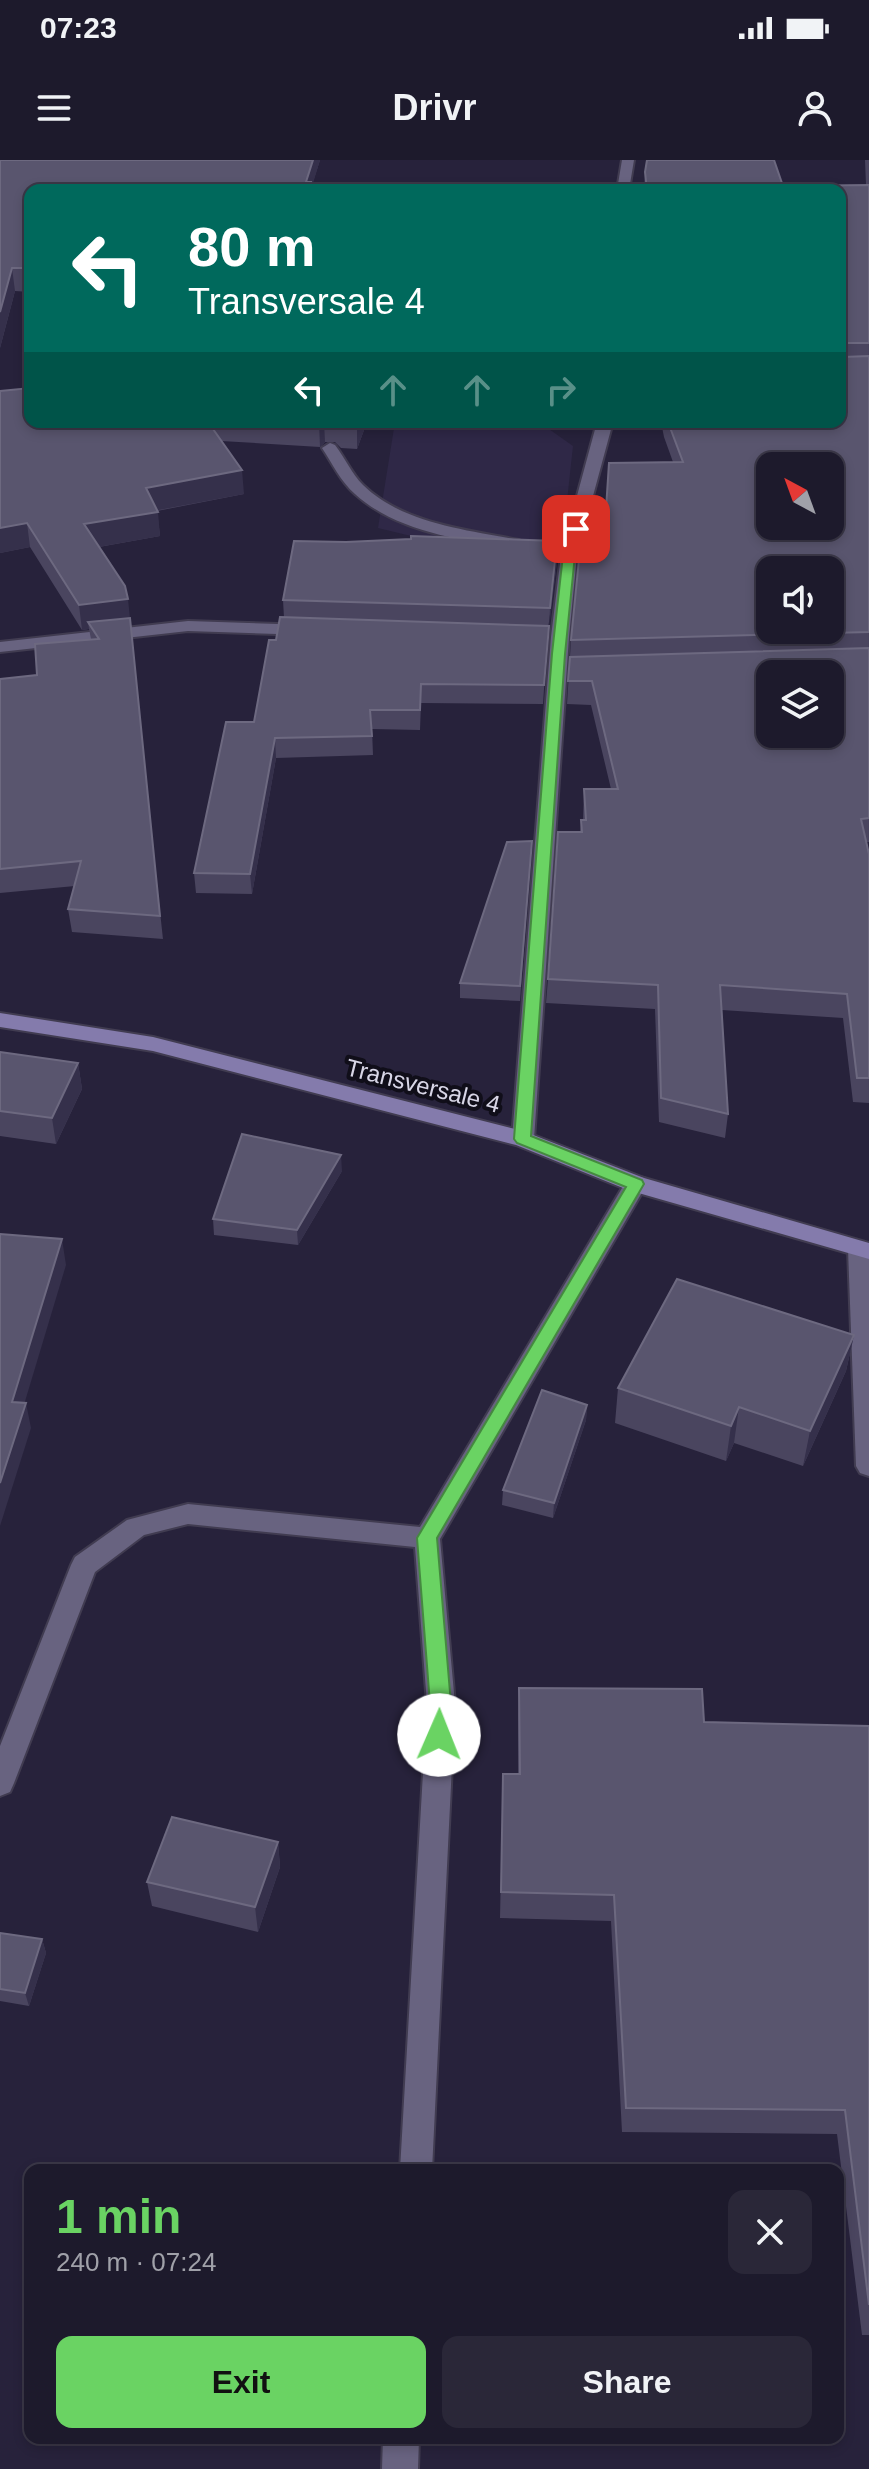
<!DOCTYPE html>
<html lang="en">
<head>
<meta charset="utf-8">
<style>
	:root { --surface:#1d1a2c; --page:#2a2738; --text:#f1f3f6; --muted:#a0a1a9; --line:#3b3848; --accent:#6ad363 }
	body { margin:0; font-family:Arial,sans-serif; background:var(--page); color:var(--text); height:100vh; display:flex; flex-direction:column; font-size:30px; white-space:nowrap }
	* { box-sizing:border-box; margin:0 }
	p { font-size:26px; color:var(--muted) }
	.icon { flex:none; width:44px; height:44px; fill:none; stroke:currentColor; stroke-width:2; stroke-linecap:round; stroke-linejoin:round }
	.map { position:relative; flex:1; overflow:hidden }
	.sheet { position:absolute; left:24px; top:2004px; width:820px; height:280px; display:flex; flex-direction:column; background:var(--surface); border-radius:16px; box-shadow:0 4px 12px #0003,0 0 0 2px var(--line) }
	.sheet>* { flex:none }
	.top-card { position:absolute; left:24px; top:24px; width:822px; height:244px; border-radius:16px; box-shadow:0 4px 12px #0003,0 0 0 2px var(--line); background:#00695c; color:#fff; overflow:hidden }
	.needle { width:52px; rotate:319deg }
	.controls { position:absolute; left:756px; top:292px; display:grid; gap:16px }
	.controls a { display:grid; place-items:center; width:88px; height:88px; border-radius:16px; background:var(--surface); box-shadow:0 4px 12px #0003,0 0 0 2px var(--line); font-size:40px }
	.pin { position:absolute; display:grid; place-items:center; width:68px; height:68px; color:#fff; margin:-34px; border-radius:16px; box-shadow:0 4px 12px #0006 }
	.me { position:absolute; width:88px; margin:-44px; rotate:1deg; stroke-linejoin:round; filter:drop-shadow(0 0 6px #0008) }
	.turn { display:flex; align-items:center; gap:28px; height:168px; padding:0 32px; font-size:36px }
	.turn .icon { width:104px; height:104px; stroke-width:2.5 }
	.turn b { display:block; font-size:56px; line-height:68px }
	.lanes { display:flex; align-items:center; height:76px; padding:0 32px; background:#0003; justify-content:center; gap:40px; direction:ltr }
	.lanes .off { opacity:.35 }
	.round { display:grid; place-items:center; flex:none; width:84px; height:84px; border-radius:16px; background:var(--page) }
	.overview { display:flex; align-items:center; justify-content:space-between; height:136px; padding:0 32px }
	h1 { font-size:48px; font-weight:800; line-height:60px; color:var(--accent) }
	.action { display:flex; gap:16px; margin-top:auto; padding:16px 32px }
	.action a { flex:1; height:92px; border-radius:16px; background:var(--accent); color:#111; font-size:32px; font-weight:800; line-height:92px; text-align:center }
	.action a+a { background:var(--page); color:var(--text) }
	.status { display:flex; justify-content:space-between; align-items:center; height:56px; padding:0 40px; background:var(--surface); direction:ltr }
	.status svg { height:22px; fill:currentColor }
	header { display:flex; justify-content:space-between; align-items:center; height:104px; padding:0 32px; background:var(--surface); font-size:36px; font-weight:800 }
	.map>svg:first-child { display:block }
	.built { fill:#2f2847 }
	.lines { fill:none; stroke-linecap:round; stroke-linejoin:round }
	.minor-casing { stroke:#413c51; stroke-width:4 }
	.major-casing { stroke:#413c51; stroke-width:4 }
	.minor { fill:#686380; fill-rule:evenodd }
	.major { fill:#847bac; fill-rule:evenodd }
	.wall { fill:#4a455f }
	.shaded-wall { fill:#35304b }
	.building { fill:#59556e; stroke:#6d6980; stroke-width:2; fill-rule:evenodd }
	.route { fill:#6ad363; stroke:#458940; stroke-width:2 }
	.labels { text-anchor:middle; stroke-width:8; stroke-linejoin:round; paint-order:stroke }
	.street-label { font-size:24px; fill:#d8d6e6; stroke:#100e19 }
</style>
</head>
<body>
<div class="status"><b>07:23</b><svg viewBox="0 0 49 12"><path d="M0 12V9h3v3zM5 12V6h3v6zM10 12V3h3v9zM15 12V0h3v12zM26 1h20v11H26zM47 4h2v5h-2z"/></svg></div>
<header><svg class="icon" aria-label="menu" viewBox="0 0 24 24"><path d="M4 6h16M4 12h16M4 18h16"/></svg>Drivr<svg class="icon" aria-label="person" viewBox="0 0 24 24"><circle cx="12" cy="8" r="4"/><path d="M4 21q1-7 8-7t8 7"/></svg></header>
<div class="map">
<svg width="869" height="2309" viewBox="0 0 869 2309">
	<rect width="100%" height="100%" fill="#27223b"/>
	<polygon class="built" points="395,262 539,262 573,286 566,350 531,399 444,384 378,368"/>
	<g class="lines">
		<g class="minor-casing">
			<g id="minor">
				<polygon points="622,0 634,0 629,30 617,30"/>
				<polygon points="597,262 613,262 577,395 569,477 534,979 531,984 515,984 512,979 551,477 561,395"/>
				<path d="M330,283L335,285C345,298 352,314 363,325C403,364 468,370 519,380L527,385L519,390C464,380 398,373 355,334C341,322 332,303 322,288Z"/>
				<polygon points="188,461 309,465 318,470 309,475 188,471 0,492 0,482"/>
				<polygon points="636,1016 644,1018 647,1024 440,1379 455,1544 432,2010 400,2010 427,1544 415,1387 188,1364 144,1375 95,1412 14,1623 10,1632 0,1636 0,1586 71,1405 75,1397 127,1360 188,1344 420,1367 628,1018"/>
				<polygon points="860,1081 869,1084 869,1316 860,1313 856,1306 848,1089 852,1083"/>
				<polygon points="383,2278 419,2278 418,2309 382,2309"/>
			</g>
		</g>
		<g class="major-casing">
			<polygon id="major" points="0,853 153,877 523,971 644,1018 869,1083 869,1099 628,1030 516,985 153,891 0,867"/>
		</g>
		<use href="#minor" class="minor"/>
		<use href="#major" class="major"/>
	</g>
	<g class="wall">
		<polygon points="0,0 320,0 311,28 30,30 30,132 15,131 0,188"/>
		<polygon points="865,0 869,0 869,682 866,682 869,694 869,943 853,942 843,858 722,850 728,954 725,978 659,962 655,849 546,843 548,819 580,672 581,660 583,660 584,629 611,629 591,545 567,544 571,480 604,380 673,302 664,277 661,262 840,262 840,30 644,30 645,12 783,26 866,25"/>
		<polygon points="0,231 30,262 214,270 213,262 367,262 357,289 341,288 335,282 325,282 320,287 221,281 244,334 157,351 160,376 99,387 125,426 163,779 72,772 68,749 75,726 0,733 0,519 37,515 91,479 89,469 82,470 30,387 0,393"/>
		<polygon points="557,402 548,469 543,544 421,543 420,570 372,569 373,595 276,598 252,734 196,733 194,713 254,562 276,480 284,458 283,440"/>
		<polygon points="531,696 520,841 460,838 460,823"/>
		<polygon points="0,892 78,903 82,929 56,984 0,976"/>
		<polygon points="342,1011 298,1085 214,1075 213,1059"/>
		<polygon points="854,1175 846,1211 803,1306 734,1283 726,1301 615,1263 618,1228"/>
		<polygon points="587,1245 586,1260 553,1358 502,1345 503,1330"/>
		<polygon points="519,1528 704,1562 869,1566 869,2175 862,2175 837,1974 622,1972 611,1761 500,1758 503,1614 518,1614 518,1555"/>
		<polygon points="278,1682 280,1707 258,1772 152,1746 147,1722"/>
		<polygon points="0,1773 42,1779 46,1793 29,1846 0,1841"/>
	</g>
	<g class="shaded-wall">
		<polygon points="313,0 320,0 311,30 306,30 306,22"/>
		<polygon points="12,108 15,131 0,188 0,152"/>
		<polygon points="319,262 324,262 325,282 320,287"/>
		<polygon points="358,262 367,262 357,289 357,265"/>
		<polygon points="242,310 244,334 148,352 146,328"/>
		<polygon points="158,352 160,376 87,389 84,364"/>
		<polygon points="27,363 30,387 0,393 0,368"/>
		<polygon points="557,381 557,402 549,469 550,448"/>
		<polygon points="128,439 163,779 130,464 88,462 89,469 82,470 79,445"/>
		<polygon points="275,578 276,598 252,734 250,714"/>
		<polygon points="78,903 82,929 56,984 52,958"/>
		<polygon points="341,995 342,1011 298,1085 297,1070"/>
		<polygon points="62,1079 66,1105 17,1268 12,1242"/>
		<polygon points="854,1175 846,1211 803,1306 810,1271"/>
		<polygon points="26,1243 31,1268 0,1366 0,1323"/>
		<polygon points="587,1245 586,1260 553,1358 554,1343"/>
		<polygon points="739,1247 734,1283 726,1301 731,1266"/>
		<polygon points="278,1682 280,1707 258,1772 255,1747"/>
		<polygon points="42,1779 46,1793 29,1846 25,1833"/>
	</g>
	<g class="building">
		<polygon points="0,0 313,0 306,22 311,22 310,30 30,30 30,108 12,108 0,152"/>
		<polygon points="647,0 774,0 783,26 869,25 869,183 843,183 840,193 840,30 647,30 645,12"/>
		<path d="M840,194L843,197L869,196V472L571,480L581,379L604,380L609,303L683,302L668,262H840ZM770,306H830V366H770ZM770,410H830V470H770Z"/>
		<polygon points="30,228 30,262 208,262 242,310 146,328 158,352 84,364 125,426 128,439 79,445 27,363 0,368 0,231"/>
		<polygon points="338,262 358,262 357,265 340,264"/>
		<polygon points="411,376 557,381 550,448 283,440 294,381 346,382 411,379"/>
		<polygon points="280,457 549,466 544,525 421,524 420,550 370,550 372,576 275,578 250,714 194,713 226,562 254,562 269,480 276,480"/>
		<polygon points="130,458 160,756 68,749 81,701 0,709 0,519 37,515 35,484 99,479 88,462"/>
		<path d="M869,488V658L861,659L869,694V918H857L847,834L720,825L728,954L661,938L658,825L548,819L558,672H582L581,660H586L584,629H618L592,521H568L570,497ZM770,514H830V574H770Z"/>
		<polygon points="532,681 520,826 460,823 507,682"/>
		<polygon points="0,892 78,903 52,958 0,951"/>
		<polygon points="242,974 341,995 297,1070 213,1059"/>
		<polygon points="0,1074 62,1079 12,1242 26,1243 0,1323"/>
		<polygon points="677,1119 854,1175 810,1271 739,1247 731,1266 618,1228"/>
		<polygon points="542,1230 587,1245 554,1343 503,1330"/>
		<polygon points="519,1528 702,1529 704,1562 869,1566 869,2145 845,1950 626,1948 614,1735 501,1732 503,1614 520,1614"/>
		<polygon points="172,1657 278,1682 255,1747 147,1722"/>
		<polygon points="0,1773 42,1779 25,1833 0,1829"/>
	</g>
	<polygon class="route" points="576,365 582,369 575,395 565,494 531,976 642,1020 644,1024 437,1378 451,1544 447,1581 439,1584 432,1581 429,1575 430,1544 417,1378 626,1027 517,983 514,979 552,494 563,395 570,369"/>
	<g class="labels">
		<g class="street-label">
			<text transform="translate(423 926) rotate(14)" y="8">Transversale 4</text>
		</g>
	</g>
</svg>
<div class="controls">
<a><svg class="needle" viewBox="-14 -14 28 28"><path d="M0-13l5 13h-10z" fill="#e53935"/><path d="M0 13l5-13h-10z" fill="#a0a1a9"/></svg></a>
<a><svg class="icon" aria-label="sound" viewBox="0 0 24 24"><path d="M4 9h4l5-4v14l-5-4H4zM17 9q2 3 0 6"/></svg></a>
<a><svg class="icon" aria-label="layers" viewBox="0 0 24 24"><path d="M12 4l9 5-9 5-9-5zM3 14l9 5 9-5"/></svg></a>
</div>
<div class="pin" style="left:576px;top:369px;background:#d93025"><svg class="icon" aria-label="arrive" viewBox="0 0 24 24"><path d="M6 21V4h12l-3 4 3 4H6"/></svg></div>
<svg class="me" style="left:439px;top:1575px" viewBox="-20 -20 40 40"><circle r="19" fill="#fff"/><path d="M0-13L10 11 0 6-10 11z" fill="#6ad363"/></svg>
<div class="top-card">
<div class="turn"><svg class="icon" aria-label="left" viewBox="0 0 24 24"><path d="M17 20v-9H6M10 6l-5 5 5 5"/></svg><div><b>80 m</b>Transversale 4</div></div>
<div class="lanes"><svg class="icon" aria-label="left" viewBox="0 0 24 24"><path d="M17 20v-9H6M10 6l-5 5 5 5"/></svg><svg class="icon off" aria-label="ahead" viewBox="0 0 24 24"><path d="M12 20V5M6 11l6-6 6 6"/></svg><svg class="icon off" aria-label="ahead" viewBox="0 0 24 24"><path d="M12 20V5M6 11l6-6 6 6"/></svg><svg class="icon off" aria-label="right" viewBox="0 0 24 24"><path d="M7 20v-9h11M14 6l5 5-5 5"/></svg></div>
</div>
<section class="sheet">
<div class="overview"><div><h1>1 min</h1><p>240 m · 07:24</p></div><a class="round"><svg class="icon" aria-label="close" viewBox="0 0 24 24"><path d="M6 6l12 12M18 6L6 18"/></svg></a></div>
<div class="action"><a>Exit</a><a>Share</a></div>
</section>
</div>
</body>
</html>
